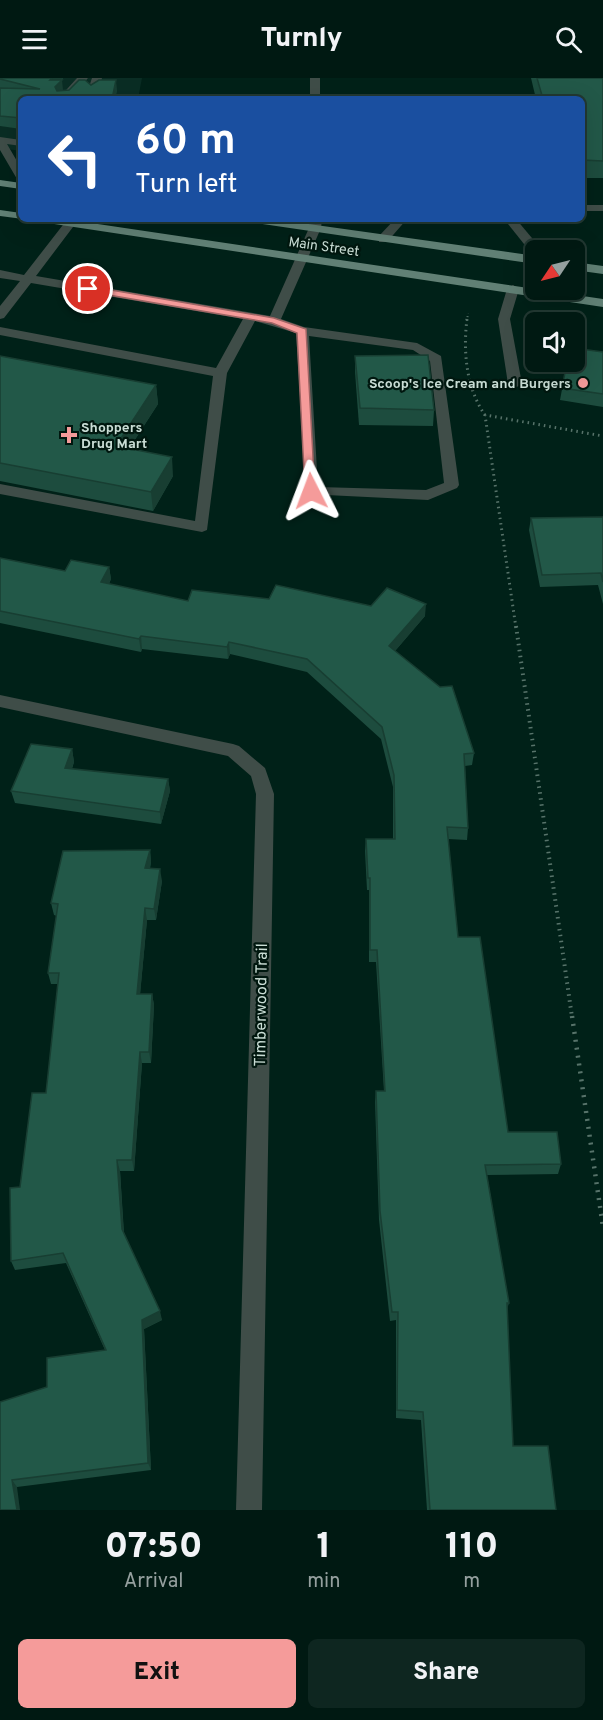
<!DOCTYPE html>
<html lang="en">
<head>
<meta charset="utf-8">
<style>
	:root { --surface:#001912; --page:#0e2620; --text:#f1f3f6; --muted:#95a09f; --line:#223832; --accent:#f59b9a }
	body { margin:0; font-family:Overpass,sans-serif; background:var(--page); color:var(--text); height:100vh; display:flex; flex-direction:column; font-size:22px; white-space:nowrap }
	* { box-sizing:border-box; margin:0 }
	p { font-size:20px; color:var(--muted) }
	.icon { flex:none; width:33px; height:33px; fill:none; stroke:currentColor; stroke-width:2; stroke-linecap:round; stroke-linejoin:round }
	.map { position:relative; height:1432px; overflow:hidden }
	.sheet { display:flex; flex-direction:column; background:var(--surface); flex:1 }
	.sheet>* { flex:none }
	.top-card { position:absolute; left:18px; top:18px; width:567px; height:126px; border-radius:9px; box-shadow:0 6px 24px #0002,0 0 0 2px var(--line); background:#1a4fa0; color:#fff; overflow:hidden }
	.needle { width:39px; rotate:235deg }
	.buttons { position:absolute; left:525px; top:162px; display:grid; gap:12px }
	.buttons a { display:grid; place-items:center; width:60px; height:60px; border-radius:9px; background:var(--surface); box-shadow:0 6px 24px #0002,0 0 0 2px var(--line); font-size:30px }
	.pin { position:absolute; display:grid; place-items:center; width:51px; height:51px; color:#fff; margin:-26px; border:3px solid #fff; border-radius:50%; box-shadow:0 2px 6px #0007 }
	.me { position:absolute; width:66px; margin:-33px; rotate:357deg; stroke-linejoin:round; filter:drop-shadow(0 0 4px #0008) }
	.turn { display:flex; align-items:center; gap:21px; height:126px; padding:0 18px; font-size:27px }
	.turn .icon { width:78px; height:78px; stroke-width:2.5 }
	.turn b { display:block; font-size:42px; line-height:51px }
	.eta { display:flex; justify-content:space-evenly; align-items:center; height:102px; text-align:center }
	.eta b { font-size:36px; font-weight:800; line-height:42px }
	.cta { display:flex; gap:12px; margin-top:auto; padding:12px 18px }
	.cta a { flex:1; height:69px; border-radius:9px; background:var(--accent); color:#111; font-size:24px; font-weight:800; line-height:69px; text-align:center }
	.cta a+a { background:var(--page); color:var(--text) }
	header { display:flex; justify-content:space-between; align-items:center; height:78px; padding:0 18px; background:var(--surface); font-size:27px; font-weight:800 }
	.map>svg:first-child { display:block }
	.built { fill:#0a2d24 }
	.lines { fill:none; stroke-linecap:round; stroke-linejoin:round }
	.path-far3 { stroke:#57736a; stroke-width:2; stroke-dasharray:1 3; stroke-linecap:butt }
	.path-far2 { stroke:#57736a; stroke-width:3; stroke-dasharray:1.5 4; stroke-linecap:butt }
	.path-far1 { stroke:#57736a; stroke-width:4; stroke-dasharray:1.5 4.5; stroke-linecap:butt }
	.path { stroke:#57736a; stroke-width:4.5; stroke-dasharray:2 6; stroke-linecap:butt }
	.minor { fill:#3f4d48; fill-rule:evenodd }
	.major { fill:#618075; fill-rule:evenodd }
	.wall { fill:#1d4c3e }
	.shaded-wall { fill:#183e32 }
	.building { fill:#225848; stroke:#183e32; stroke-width:1.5 }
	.route { fill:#f59b9a; stroke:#9f6564; stroke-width:1.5 }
	.poi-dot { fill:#f59b9a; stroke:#00170f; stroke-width:2 }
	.labels { text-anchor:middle; stroke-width:4.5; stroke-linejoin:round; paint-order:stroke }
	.far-street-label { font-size:14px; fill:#c9ddd5; stroke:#00170f }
	.far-poi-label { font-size:14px; font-weight:bold; fill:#c9ddd5; stroke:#00170f; text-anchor:end }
	.street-label { font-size:16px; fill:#c9ddd5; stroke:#00170f }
</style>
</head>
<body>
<header><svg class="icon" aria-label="menu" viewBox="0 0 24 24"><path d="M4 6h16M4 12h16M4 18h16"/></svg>Turnly<svg class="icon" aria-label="search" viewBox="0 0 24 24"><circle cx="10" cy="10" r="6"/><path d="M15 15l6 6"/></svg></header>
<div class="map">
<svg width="603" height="1432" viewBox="0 0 603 1432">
	<rect width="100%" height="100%" fill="#002118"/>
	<polygon class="built" points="0,0 142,0 138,21 21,21 21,73 0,70"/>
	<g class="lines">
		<polyline class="path-far3" points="467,243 468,235"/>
		<g class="path-far2">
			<path d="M467,241C463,273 466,310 485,337"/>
			<polyline points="516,550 485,337 603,358"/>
		</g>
		<polyline class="path-far1" points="516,548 572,939"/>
		<polyline class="path" points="572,938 603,1149"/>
		<g class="minor">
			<polygon points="77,0 88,0 69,21 58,21"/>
			<polygon points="92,0 102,0 98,12 93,15 88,12"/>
			<rect x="310" y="0" width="10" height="21"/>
			<polygon points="0,59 21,62 21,68 7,66 21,90 21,102 17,101 0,72"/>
			<rect x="582" y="127" width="21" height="6"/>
			<path d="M310,141H322L321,150L281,241L304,249L417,265L441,278L459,407L457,410L428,422L306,416L296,255L255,243L227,295L207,452L202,454L0,416V406L195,443L213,298L0,257V249L216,290L243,241L31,205L4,240L0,241V228L20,203L0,200V192L24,197L66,143L70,142L76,145L36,198L270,238L309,150ZM309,258L413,272L430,283L444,405L426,412L318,409Z"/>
			<polygon points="395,141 407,141 387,164 379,164 379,158"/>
			<polygon points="504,141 516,141 542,172 532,176"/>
			<polygon points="513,207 519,211 510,241 522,306 515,310 508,306 498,241 507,211"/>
			<polygon points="0,617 233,666 239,668 265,690 274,716 262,1432 236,1432 256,716 251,698 228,678 0,629"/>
		</g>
		<g class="major">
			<polygon points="0,102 21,105 21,111 0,108"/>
			<polygon points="0,132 21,135 23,141 0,138"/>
			<polygon points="35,141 64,141 603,221 603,229 41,144"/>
			<polygon points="243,141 273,141 536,178 536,186 249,144"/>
			<polygon points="574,184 603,188 603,196 574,192"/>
		</g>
	</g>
	<g class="wall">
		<polygon points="0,0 63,0 62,2 62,13 69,12 91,7 117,12 115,21 21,21 21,51 0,48"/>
		<polygon points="531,0 603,0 603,100 582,100 582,21 536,21"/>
		<polygon points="603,274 603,329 560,322 567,284"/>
		<polygon points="0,278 156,307 158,326 129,371 173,398 153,433 0,403"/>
		<polygon points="355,278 434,332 433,348 359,347 355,294"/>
		<polygon points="603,439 603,526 598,507 540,509 529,452 531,440"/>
		<polygon points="0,480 65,493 109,489 111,501 109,506 188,523 269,521 371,528 425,538 395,573 474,675 472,687 465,688 468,750 467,762 448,761 458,859 508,1054 561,1086 558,1096 487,1097 509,1225 507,1231 513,1368 556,1432 427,1432 421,1342 396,1340 396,1242 390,1243 379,1142 375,1024 376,1013 384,1013 376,884 369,884 369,812 367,812 365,773 366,761 393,761 393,709 381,661 307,594 230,576 228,581 142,571 141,574 0,545"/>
		<polygon points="72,671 74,684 72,691 168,701 170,713 161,746 15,725 11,713"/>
		<polygon points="150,772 151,784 150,791 162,803 156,842 147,842 140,916 152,916 154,927 151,985 142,985 134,1093 120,1093 124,1155 162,1242 144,1251 151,1392 17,1409 0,1432 47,1309 105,1272 66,1185 15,1192 11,1183 20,1109 46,1015 58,906 51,906 48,895 57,838 54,837 51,825"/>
	</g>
	<g class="shaded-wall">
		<polygon points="52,0 63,0 51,12 50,2"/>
		<polygon points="62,2 63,12 56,19 55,9"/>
		<polygon points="116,2 117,12 115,21 112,21"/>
		<polygon points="156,307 158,326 118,387 116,368"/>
		<polygon points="172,379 173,398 153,433 151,414"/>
		<polygon points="109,489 111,501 103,517 101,504"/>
		<polygon points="426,526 425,538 389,580 389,568"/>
		<polygon points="141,558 142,571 141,574 139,561"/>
		<polygon points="229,564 230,576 228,581 227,569"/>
		<polygon points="72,671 74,684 67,703 65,690"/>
		<polygon points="168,701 170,713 161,746 160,734"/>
		<polygon points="150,772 151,784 147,802 145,790"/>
		<polygon points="160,791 162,803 156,842 154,831"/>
		<polygon points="145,830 147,842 139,928 137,916"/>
		<polygon points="152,916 154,927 151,985 149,974"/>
		<polygon points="140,974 142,985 134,1093 132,1082"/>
		<polygon points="117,1082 120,1093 124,1160 122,1151"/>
		<polygon points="160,1233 162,1242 144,1251 151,1392 148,1385 142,1242"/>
		<polygon points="12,1402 17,1409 20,1432 17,1432"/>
	</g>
	<g class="building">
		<polygon points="0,0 52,0 50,2 62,2 55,9 57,13 69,12 79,2 85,2 91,7 99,2 116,2 112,21 21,21 21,40 0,38 0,10 40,11 0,1"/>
		<polygon points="537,0 603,0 603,83 582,82 582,21 543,21"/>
		<polygon points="574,270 603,274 603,316 562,310 567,284 574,284"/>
		<polygon points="428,277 434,332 360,330 355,278"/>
		<polygon points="0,278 156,307 116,368 172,379 151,414 0,385"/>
		<polygon points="603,439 603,504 601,495 542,497 531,440"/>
		<polygon points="0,480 65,493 71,482 109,489 101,504 188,523 192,512 269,521 276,507 371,528 387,510 426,526 389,568 440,609 452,608 474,675 464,676 468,750 447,749 458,859 480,859 508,1054 557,1054 561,1086 485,1087 509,1225 507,1225 513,1368 548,1368 556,1432 430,1432 423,1334 397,1332 398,1234 392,1234 380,1133 376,1013 385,1013 377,872 370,872 370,800 368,800 366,761 395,761 394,697 382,649 307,581 229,564 227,569 141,558 139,561 0,533"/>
		<polygon points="31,666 72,671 65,690 168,701 160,734 11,713"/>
		<polygon points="150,772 145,790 160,791 154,831 145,830 137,916 152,916 149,974 140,974 132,1082 117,1082 122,1151 160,1233 142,1242 148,1385 12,1402 17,1432 0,1432 0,1324 47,1309 47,1280 106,1272 63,1175 11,1183 10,1110 20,1109 32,1015 46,1015 59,895 48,895 58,826 51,825 63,773"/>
	</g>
	<polygon class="route" points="88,208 274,240 306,251 315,415 305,413 297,255 272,245 85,213 84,211"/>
	<g class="poi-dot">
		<circle cx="583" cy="305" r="6"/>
		<path d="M66 348h6v6h6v6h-6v6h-6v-6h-6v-6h6z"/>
	</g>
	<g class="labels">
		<g class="far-street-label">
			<text transform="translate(324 168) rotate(8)" y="5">Main Street</text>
		</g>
		<g class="far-poi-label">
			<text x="571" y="310">Scoop's Ice Cream and Burgers</text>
			<text x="81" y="354" text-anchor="start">Shoppers<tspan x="81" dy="16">Drug Mart</tspan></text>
		</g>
		<g class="street-label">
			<text transform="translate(260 927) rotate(-89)" y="6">Timberwood Trail</text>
		</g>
	</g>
</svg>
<div class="buttons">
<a><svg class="needle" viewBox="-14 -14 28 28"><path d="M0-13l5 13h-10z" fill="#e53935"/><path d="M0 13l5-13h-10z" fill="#95a09f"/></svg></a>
<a><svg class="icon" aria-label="sound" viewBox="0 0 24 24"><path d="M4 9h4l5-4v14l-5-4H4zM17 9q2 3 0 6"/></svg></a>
</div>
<div class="pin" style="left:88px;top:211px;background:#d93025"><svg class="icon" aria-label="arrive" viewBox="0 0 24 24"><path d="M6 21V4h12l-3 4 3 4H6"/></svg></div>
<svg class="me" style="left:311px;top:413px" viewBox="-20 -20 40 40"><path d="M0-17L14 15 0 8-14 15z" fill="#f59b9a" stroke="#fff" stroke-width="4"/></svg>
<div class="top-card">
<div class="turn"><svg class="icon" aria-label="left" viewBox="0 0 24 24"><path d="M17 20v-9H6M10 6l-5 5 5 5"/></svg><div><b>60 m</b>Turn left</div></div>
</div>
</div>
<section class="sheet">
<div class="eta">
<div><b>07:50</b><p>Arrival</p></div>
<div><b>1</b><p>min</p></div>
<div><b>110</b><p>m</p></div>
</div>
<div class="cta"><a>Exit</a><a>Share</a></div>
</section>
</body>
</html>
